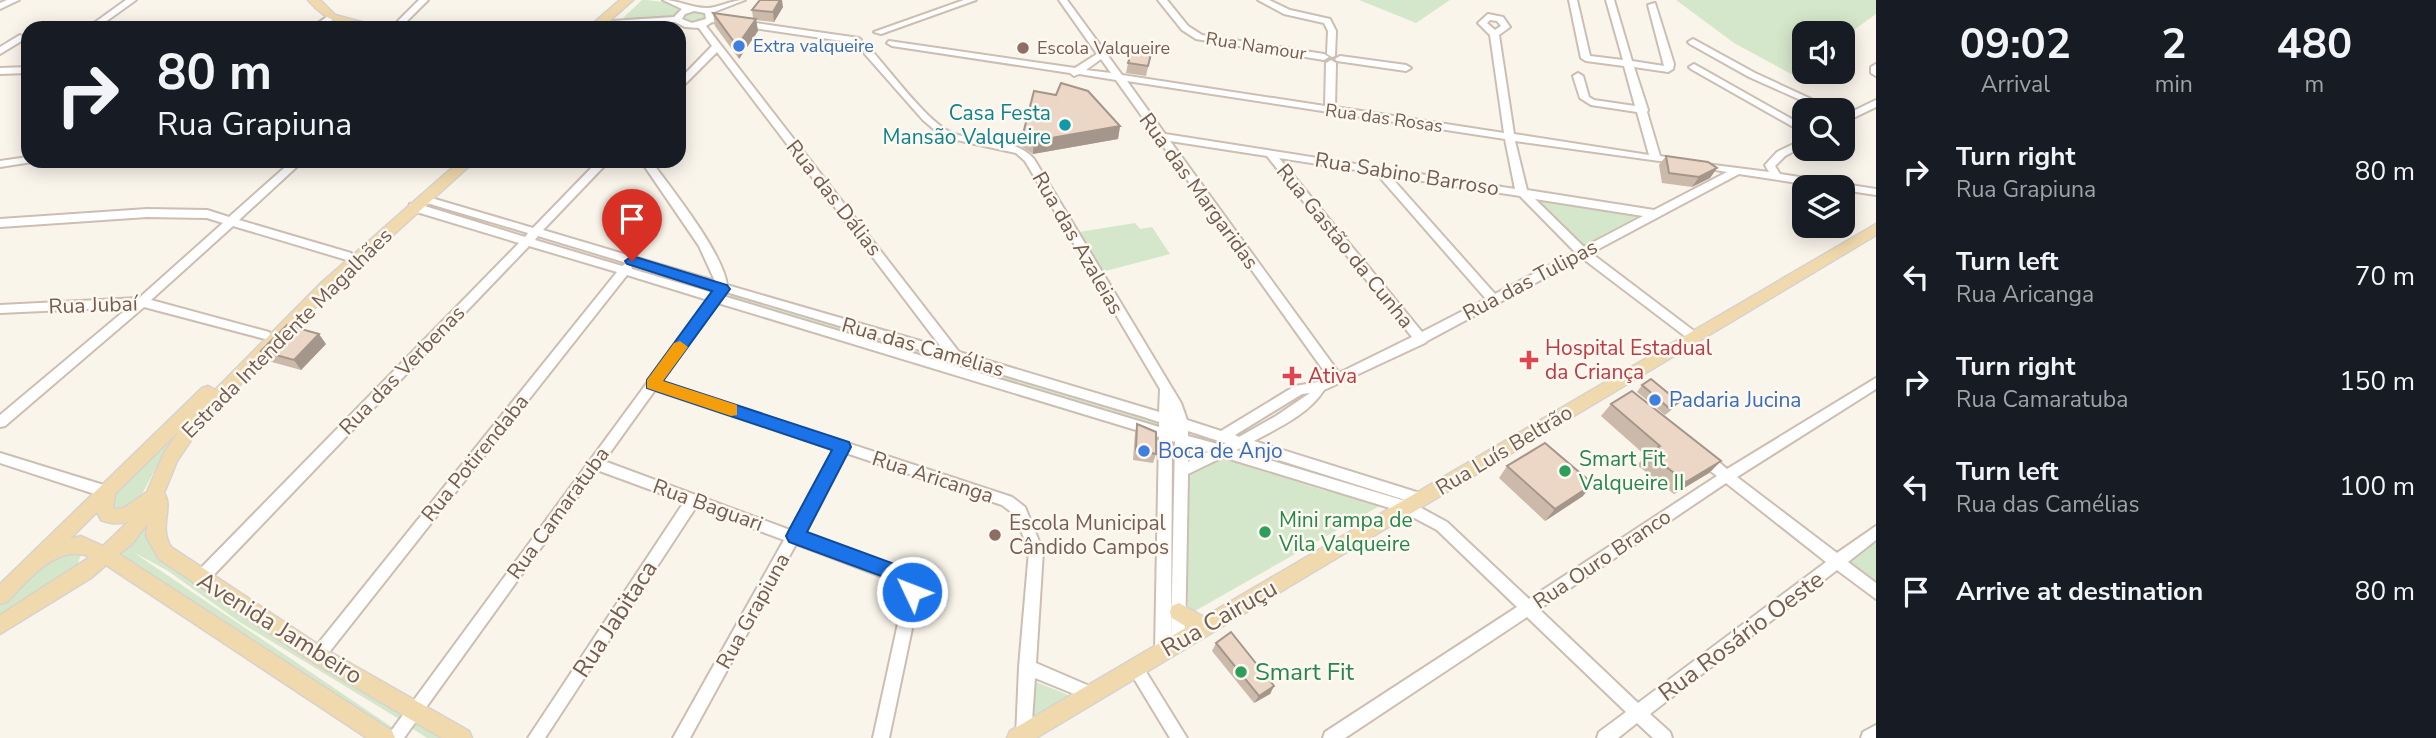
<!DOCTYPE html>
<html lang="en">
<head>
<meta charset="utf-8">
<style>
	:root { --surface:#171b24; --page:#20242c; --text:#f1f3f6; --muted:#9ea1a6 }
	body { margin:0; font-family:"Nunito Sans",sans-serif; background:var(--page); color:var(--text); height:100vh; display:flex; flex-direction:column; font-size:26px; white-space:nowrap }
	* { box-sizing:border-box; margin:0 }
	p { font-size:23px; color:var(--muted) }
	.icon { flex:none; width:38px; height:38px; fill:none; stroke:currentColor; stroke-width:2; stroke-linecap:round; stroke-linejoin:round }
	.map { position:relative; flex:1; overflow:hidden }
	.sheet { display:flex; flex-direction:column; background:var(--surface); width:560px }
	.sheet>* { flex:none }
	.guide { position:absolute; left:21px; top:21px; width:665px; height:147px; border-radius:21px; box-shadow:0 4px 18px #0003; background:#171b24; color:var(--text); overflow:hidden }
	.tools { position:absolute; left:1792px; top:21px; display:grid; gap:14px }
	.tools a { display:grid; place-items:center; width:63px; height:63px; border-radius:14px; background:var(--surface); box-shadow:0 4px 18px #0003; font-size:35px }
	.pin { position:absolute; display:grid; place-items:center; width:60px; height:60px; color:#fff; margin:-72px -30px; border-radius:50% 50% 50% 0; rotate:-45deg; box-shadow:0 0 7px #0007 }
	.pin .icon { rotate:45deg }
	.me { position:absolute; width:77px; margin:-38px; rotate:313deg; stroke-linejoin:round; filter:drop-shadow(0 0 5px #0008) }
	.turn { display:flex; align-items:center; gap:24px; height:147px; padding:0 21px; font-size:32px }
	.turn .icon { width:91px; height:91px; stroke-width:2.5 }
	.turn b { display:block; font-size:49px; line-height:60px }
	.eta { display:flex; justify-content:space-evenly; align-items:center; height:119px; text-align:center }
	.eta b { font-size:42px; font-weight:700; line-height:49px }
	ul { padding:0; list-style:none }
	li { display:flex; align-items:center; gap:21px; height:105px; padding:0 21px }
	li div { flex:1 }
	li b { display:block; font-size:26px }
	li em { font-style:normal }
	main { display:flex; flex:1; min-height:0 }
	.map>svg:first-child { display:block }
	.green { fill:#d5e7cb }
	.lines { fill:none; stroke-linecap:round; stroke-linejoin:round }
	.minor-casing { stroke:#ccbeb2; stroke-width:4 }
	.major-casing { stroke:#d8d2ce; stroke-width:3 }
	.minor { fill:#fff; fill-rule:evenodd }
	.major { fill:#f0d9ac; fill-rule:evenodd }
	.wall { fill:#cbb9aa }
	.shaded-wall { fill:#a5968b }
	.building { fill:#ecd7c6; stroke:#a5968b; stroke-width:2 }
	.route { fill:#1a73e8; stroke:#114b97; stroke-width:2 }
	.slow { fill:#f59e0b }
	.shop-dot { fill:#3f7fe0; stroke:#fdf9f1; stroke-width:2.5 }
	.education-dot { fill:#8d6e63; stroke:#fdf9f1; stroke-width:2.5 }
	.culture-dot { fill:#0f9aa8; stroke:#fdf9f1; stroke-width:2.5 }
	.health-dot { fill:#e0444e; stroke:#fdf9f1; stroke-width:2.5 }
	.leisure-dot { fill:#2e9e5b; stroke:#fdf9f1; stroke-width:2.5 }
	.labels { text-anchor:middle; stroke-width:5; stroke-linejoin:round; paint-order:stroke }
	.far-shop-label { font-size:18px; fill:#366cbe; stroke:#fdf9f1; text-anchor:start }
	.far-street-label { font-size:18px; fill:#735e51; stroke:#fdf9f1 }
	.far-education-label { font-size:18px; fill:#785e54; stroke:#fdf9f1; text-anchor:start }
	.culture-label { font-size:21px; fill:#0d838f; stroke:#fdf9f1; text-anchor:end }
	.street-label { font-size:21px; fill:#735e51; stroke:#fdf9f1 }
	.health-label { font-size:21px; fill:#be3a42; stroke:#fdf9f1; text-anchor:start }
	.shop-label { font-size:21px; fill:#366cbe; stroke:#fdf9f1; text-anchor:start }
	.leisure-label { font-size:21px; fill:#27864d; stroke:#fdf9f1; text-anchor:start }
	.education-label { font-size:21px; fill:#785e54; stroke:#fdf9f1; text-anchor:start }
	.near-street-label { font-size:24px; fill:#735e51; stroke:#fdf9f1 }
	.near-leisure-label { font-size:24px; fill:#27864d; stroke:#fdf9f1; text-anchor:start }
</style>
</head>
<body>
<main>
<div class="map">
<svg width="1876" height="738" viewBox="0 0 1876 738">
	<rect width="100%" height="100%" fill="#faf5eb"/>
	<g class="green">
		<path d="M642,0C656,0 695,7 707,14L706,19C691,24 643,19 623,18Z"/>
		<polygon points="1359,0 1450,0 1416,23"/>
		<polygon points="1676,0 1876,0 1876,14 1843,38 1843,33 1804,33 1804,65 1791,74 1734,43"/>
		<polygon points="1528,194 1642,214 1580,247"/>
		<polygon points="1135,223 1140,229 1152,227 1170,254 1102,272 1079,232"/>
		<polygon points="732,295 937,354 940,359 938,361 727,297"/>
		<polygon points="974,365 1160,420 1160,428 970,371"/>
		<polygon points="177,429 140,498 131,507 113,507 112,498 117,488"/>
		<polygon points="1225,456 1247,462 1250,467 1326,491 1331,488 1383,504 1188,615 1188,472"/>
		<polygon points="151,512 154,548 458,738 427,738 413,729 403,729 413,711 399,719 238,621 168,571 133,552 408,738 377,738 114,557"/>
		<polygon points="1876,534 1876,591 1838,563"/>
		<polygon points="66,551 81,555 76,568 0,617 0,602 46,562"/>
		<polygon points="1031,680 1071,696 1031,720"/>
	</g>
	<g class="lines">
		<g class="minor-casing">
			<g id="minor">
				<polygon points="7,0 19,0 0,9 0,3"/>
				<polygon points="126,0 136,0 97,28 87,28"/>
				<polygon points="419,0 428,0 400,28 391,28"/>
				<path d="M663,0C678,0 691,8 707,8C718,8 731,0 745,0L714,12V17L859,38L861,40L856,43L712,22L706,26L959,352L1159,412L1160,389L1025,161L1016,153L943,137L923,120L864,53L869,50L872,51C890,71 929,124 952,133C978,143 1015,137 1034,159L1181,403L1187,420L1221,431L1295,386L1318,382L1329,378L1116,80L1079,74L1074,76L1070,73L892,46L887,43L889,41L1075,68L1097,54L1059,0H1067L1122,75L1325,106L1326,63L1331,60L1336,63L1335,107L1504,133L1490,35L1478,23L1488,14L1503,17L1510,27L1499,35L1514,134L1649,155L1637,112L1591,105L1580,98L1573,76L1578,73L1583,76L1589,97L1594,100L1635,106L1624,66L1586,61L1581,58L1569,0H1577L1590,56L1623,60L1606,0H1614L1632,61L1664,66L1648,5L1655,3L1674,64L1673,69L1668,72L1634,67L1648,110L1647,112L1660,156L1681,160V164L1515,141L1527,190L1654,210L1727,172L1698,167V163L1769,172L1765,165L1777,152L1804,139V146L1785,156L1775,166L1780,174L1876,189V195L1843,190V187H1823L1739,174L1591,253L1698,334L1700,337L1698,340H1690L1582,258L1427,341L1425,343L1324,390C1309,414 1278,428 1254,441L1426,495L1428,499L1426,503L1421,505L1241,448L1236,450L1412,503L1447,522L1529,599L1717,476L1697,461L1695,457L1697,453C1708,450 1719,463 1727,469L1876,378V389L1737,477L1837,553L1876,526V540L1848,562L1876,583V599L1837,570L1650,714L1670,732L1672,738H1653L1637,723L1618,738H1597L1599,732L1626,712L1527,617L1345,738H1323L1325,732L1517,607L1437,530L1403,512L1223,457L1188,474L1185,643L1183,648L1178,650L1173,648L1171,643L1168,656L1163,658L1158,656L1155,651L1159,437L718,303L661,382L1012,497L1025,507L1043,551L1036,663L1094,688L1097,693L1094,698L1089,700L1035,678L1031,735L1030,738H1016L1019,667L1029,551L1015,515L1002,505L846,453L802,534L903,571L919,595L889,738H873L904,596L893,581L796,544L690,738H673L784,540L696,507L545,738H528L684,502L597,470L404,738H386L708,300L627,275L323,660L318,662L313,660L310,655L313,650L617,272L529,246L205,584L200,585L195,584L193,579L195,574L519,243L410,210L409,207L410,204H418L525,237L528,233L420,201L419,199L420,197H428L533,228L598,161H609L543,230L715,281L699,246L641,161H651C671,188 723,253 727,285L941,347L717,52L682,87L679,88V80L712,46L699,28L685,27L675,22L612,27L608,24L612,21L674,17L682,9ZM694,11L705,13L706,19L692,23L682,19L685,14ZM1490,20L1497,21L1501,26L1495,30L1487,23ZM1101,59L1111,73L1086,70ZM1127,81L1505,139L1515,189L1165,134ZM1170,141L1267,156L1412,337L1339,373ZM1279,158L1376,173L1486,299L1422,332ZM1390,176L1520,196L1575,252L1495,294ZM1535,199L1643,216L1584,247ZM538,236L627,263L622,266L535,240ZM631,264L716,289L713,293L632,269ZM726,292L1144,417L1159,422V427L723,296ZM655,390L835,450L790,530L604,461ZM1310,393L1276,416L1239,437L1235,435L1302,394ZM1188,431L1222,442L1226,443L1221,445L1188,436ZM1172,441L1175,442L1171,640ZM1188,446L1208,452L1188,462ZM1726,483L1826,562L1638,703L1539,609Z"/>
				<polygon points="964,0 976,0 881,34 874,32"/>
				<polygon points="1158,0 1167,0 1188,26 1202,35 1324,54 1329,57 1324,60 1196,39 1182,30"/>
				<polygon points="1258,0 1269,0 1290,10 1330,19 1336,31 1335,56 1332,57 1327,54 1328,31 1324,23 1284,14"/>
				<polygon points="331,14 335,17 334,19 321,28 311,28"/>
				<polygon points="20,35 24,38 23,40 0,54 0,47"/>
				<polygon points="1693,39 1755,73 1835,110 1823,110 1749,77 1690,44 1688,42"/>
				<polygon points="1340,56 1406,65 1411,68 1406,71 1337,61 1335,59"/>
				<polygon points="1694,64 1804,126 1804,133 1691,69 1689,67"/>
				<polygon points="1876,64 1876,76 1871,73 1871,67"/>
				<polygon points="28,67 28,73 0,74 0,68"/>
				<polygon points="1876,100 1876,107 1843,123 1843,116"/>
				<polygon points="28,157 28,161 32,161 32,162 0,167 0,161"/>
				<polygon points="292,161 303,161 239,220 351,253 353,256 351,259 347,260 233,226 151,300 269,332 271,335 269,338 265,339 144,307 5,426 0,427 0,415 129,307 0,313 0,305 139,298 223,223 207,218 147,217 0,227 0,219 147,209 207,210 229,217"/>
				<polygon points="0,453 107,486 112,488 114,492 112,496 107,498 0,463"/>
				<polygon points="1135,660 1140,662 1187,738 1170,738 1130,672 1127,667 1130,662"/>
				<polygon points="1876,725 1876,738 1861,738 1863,732"/>
			</g>
		</g>
		<g class="major-casing">
			<g id="major">
				<path d="M308,0H320L335,15L384,28C352,28 330,26 308,0Z"/>
				<polygon points="620,0 633,0 601,28 588,28"/>
				<path d="M460,161H475L330,292L202,424L177,461L164,493C174,508 158,526 171,547L325,649L469,731L472,738H442L311,661L159,559L146,536L147,524L132,544L119,554L392,731L395,738H367L106,565L91,578L0,634V615L90,557C58,542 27,581 7,602L0,604V584L202,388L208,386L215,390L320,284ZM179,431L164,453L147,492L124,508L113,509L115,494ZM97,512L101,520C111,524 119,525 129,521L103,546L81,536L70,539Z"/>
				<polygon points="1876,224 1876,235 1036,738 1007,738 1010,731 1187,627 1172,618 1170,612 1172,606 1179,603 1204,617"/>
			</g>
		</g>
		<use href="#minor" class="minor"/>
		<use href="#major" class="major"/>
	</g>
	<g class="wall">
		<polygon points="783,7 774,22 756,20 758,31 739,59 715,26 713,13 753,18 752,10"/>
		<polygon points="1152,50 1146,76 1126,73 1128,63"/>
		<polygon points="1120,126 1118,139 1033,154 1022,147 1023,134"/>
		<polygon points="1666,156 1717,168 1710,178 1692,187 1662,183 1659,165"/>
		<polygon points="326,344 301,370 268,361 261,351"/>
		<polygon points="1642,385 1674,408 1665,415 1637,392"/>
		<polygon points="1611,404 1721,461 1709,473 1674,494 1637,465 1646,456 1601,416"/>
		<polygon points="1137,424 1156,454 1153,463 1133,460 1135,433"/>
		<polygon points="1507,466 1583,496 1545,521 1499,478"/>
		<polygon points="1216,643 1274,686 1270,694 1254,703 1212,651"/>
	</g>
	<g class="shaded-wall">
		<polygon points="780,0 782,0 783,7 774,22 773,12"/>
		<polygon points="756,19 758,31 739,59 737,46"/>
		<polygon points="1120,126 1118,139 1033,154 1034,141"/>
		<polygon points="1717,168 1710,178 1692,187 1699,177"/>
		<polygon points="319,334 326,344 301,370 294,360"/>
		<polygon points="1721,461 1709,473 1674,494 1686,482"/>
		<polygon points="1593,484 1583,496 1545,521 1555,509"/>
		<polygon points="1274,686 1270,694 1254,703 1259,696"/>
	</g>
	<g class="building">
		<polygon points="760,0 780,0 773,12 752,10"/>
		<polygon points="713,13 756,19 737,46"/>
		<polygon points="1152,50 1148,66 1128,63 1131,54"/>
		<polygon points="1061,83 1088,91 1120,126 1034,141 1023,134 1034,91 1056,95"/>
		<polygon points="1666,156 1708,162 1717,168 1699,177 1669,173"/>
		<polygon points="287,325 319,334 294,360 261,351"/>
		<polygon points="1651,379 1679,402 1670,409 1642,385"/>
		<polygon points="1632,391 1721,461 1686,482 1648,453 1660,446 1611,404"/>
		<polygon points="1137,424 1156,432 1156,454 1136,450"/>
		<polygon points="1545,443 1593,484 1555,509 1507,466"/>
		<polygon points="1231,632 1274,686 1259,696 1216,643"/>
	</g>
	<polygon class="route" points="632,256 727,285 730,289 663,381 849,442 851,447 807,532 900,566 921,592 918,598 912,601 905,598 887,578 789,542 786,536 789,530 832,450 647,388 647,380 712,291 627,264 625,261"/>
	<polygon class="slow" points="680,341 688,347 663,381 737,405 737,415 731,416 647,388 647,380 674,343"/>
	<g class="shop-dot">
		<circle cx="739" cy="46" r="7"/>
		<circle cx="1655" cy="400" r="7"/>
		<circle cx="1144" cy="451" r="7"/>
	</g>
	<g class="education-dot">
		<circle cx="1023" cy="48" r="7"/>
		<circle cx="995" cy="535" r="7"/>
	</g>
	<circle class="culture-dot" cx="1065" cy="125" r="7"/>
	<g class="health-dot">
		<path d="M1525.5 349.5h7v7h7v7h-7v7h-7v-7h-7v-7h7z"/>
		<path d="M1288.5 365.5h7v7h7v7h-7v7h-7v-7h-7v-7h7z"/>
	</g>
	<g class="leisure-dot">
		<circle cx="1565" cy="471" r="7"/>
		<circle cx="1265" cy="532" r="7"/>
		<circle cx="1241" cy="672" r="7"/>
	</g>
	<g class="labels">
		<g class="far-shop-label">
			<text x="753" y="52">Extra valqueire</text>
		</g>
		<g class="far-street-label">
			<text transform="translate(1256 46) rotate(9)" y="6">Rua Namour</text>
			<text transform="translate(1384 118) rotate(8)" y="6">Rua das Rosas</text>
		</g>
		<g class="far-education-label">
			<text x="1037" y="54">Escola Valqueire</text>
		</g>
		<g class="culture-label">
			<text x="1051" y="120">Casa Festa<tspan x="1051" dy="24">Mansão Valqueire</tspan></text>
		</g>
		<g class="street-label">
			<text transform="translate(1407 174) rotate(9)" y="7">Rua Sabino Barroso</text>
			<text transform="translate(1199 191) rotate(54)" y="7">Rua das Margaridas</text>
			<text transform="translate(834 198) rotate(52)" y="7">Rua das Dálias</text>
			<text transform="translate(1078 243) rotate(60)" y="7">Rua das Azaleias</text>
			<text transform="translate(1345 246) rotate(51)" y="7">Rua Gastão da Cunha</text>
			<text transform="translate(1530 280) rotate(-28)" y="7">Rua das Tulipas</text>
			<text transform="translate(93 305) rotate(-2)" y="7">Rua Jubaí</text>
			<text transform="translate(287 333) rotate(-45)" y="7">Estrada Intendente Magalhães</text>
			<text transform="translate(923 347) rotate(16)" y="7">Rua das Camélias</text>
			<text transform="translate(402 370) rotate(-46)" y="7">Rua das Verbenas</text>
			<text transform="translate(1504 450) rotate(-31)" y="7">Rua Luís Beltrão</text>
			<text transform="translate(475 458) rotate(-51)" y="7">Rua Potirendaba</text>
			<text transform="translate(933 477) rotate(18)" y="7">Rua Aricanga</text>
			<text transform="translate(708 505) rotate(20)" y="7">Rua Baguari</text>
			<text transform="translate(558 513) rotate(-54)" y="7">Rua Camaratuba</text>
			<text transform="translate(1602 559) rotate(-34)" y="7">Rua Ouro Branco</text>
			<text transform="translate(753 611) rotate(-61)" y="7">Rua Grapiuna</text>
		</g>
		<g class="health-label">
			<text x="1545" y="355">Hospital Estadual<tspan x="1545" dy="24">da Criança</tspan></text>
			<text x="1308" y="383">Ativa</text>
		</g>
		<g class="shop-label">
			<text x="1669" y="407">Padaria Jucina</text>
			<text x="1158" y="458">Boca de Anjo</text>
		</g>
		<g class="leisure-label">
			<text x="1579" y="466">Smart Fit<tspan x="1579" dy="24">Valqueire II</tspan></text>
			<text x="1279" y="527">Mini rampa de<tspan x="1279" dy="24">Vila Valqueire</tspan></text>
		</g>
		<g class="education-label">
			<text x="1009" y="530">Escola Municipal<tspan x="1009" dy="24">Cândido Campos</tspan></text>
		</g>
		<g class="near-street-label">
			<text transform="translate(1219 618) rotate(-30)" y="8">Rua Cairuçu</text>
			<text transform="translate(615 619) rotate(-57)" y="8">Rua Jabitaca</text>
			<text transform="translate(280 628) rotate(32)" y="8">Avenida Jambeiro</text>
			<text transform="translate(1741 636) rotate(-37)" y="8">Rua Rosário Oeste</text>
		</g>
		<g class="near-leisure-label">
			<text x="1255" y="680">Smart Fit</text>
		</g>
	</g>
</svg>
<div class="tools">
<a><svg class="icon" aria-label="sound" viewBox="0 0 24 24"><path d="M4 9h4l5-4v14l-5-4H4zM17 9q2 3 0 6"/></svg></a>
<a><svg class="icon" aria-label="search" viewBox="0 0 24 24"><circle cx="10" cy="10" r="6"/><path d="M15 15l6 6"/></svg></a>
<a><svg class="icon" aria-label="layers" viewBox="0 0 24 24"><path d="M12 4l9 5-9 5-9-5zM3 14l9 5 9-5"/></svg></a>
</div>
<div class="pin" style="left:632px;top:261px;background:#d93025"><svg class="icon" aria-label="arrive" viewBox="0 0 24 24"><path d="M6 21V4h12l-3 4 3 4H6"/></svg></div>
<svg class="me" style="left:912px;top:592px" viewBox="-20 -20 40 40"><circle r="17" fill="#1a73e8" stroke="#fff" stroke-width="3"/><path d="M0-11L8 9 0 5-8 9z" fill="#fff"/></svg>
<div class="guide">
<div class="turn"><svg class="icon" aria-label="right" viewBox="0 0 24 24"><path d="M7 20v-9h11M14 6l5 5-5 5"/></svg><div><b>80 m</b>Rua Grapiuna</div></div>
</div>
</div>
<section class="sheet">
<div class="eta">
<div><b>09:02</b><p>Arrival</p></div>
<div><b>2</b><p>min</p></div>
<div><b>480</b><p>m</p></div>
</div>
<ul>
<li><svg class="icon" aria-label="right" viewBox="0 0 24 24"><path d="M7 20v-9h11M14 6l5 5-5 5"/></svg><div><b>Turn right</b><p>Rua Grapiuna</p></div><em>80 m</em></li>
<li><svg class="icon" aria-label="left" viewBox="0 0 24 24"><path d="M17 20v-9H6M10 6l-5 5 5 5"/></svg><div><b>Turn left</b><p>Rua Aricanga</p></div><em>70 m</em></li>
<li><svg class="icon" aria-label="right" viewBox="0 0 24 24"><path d="M7 20v-9h11M14 6l5 5-5 5"/></svg><div><b>Turn right</b><p>Rua Camaratuba</p></div><em>150 m</em></li>
<li><svg class="icon" aria-label="left" viewBox="0 0 24 24"><path d="M17 20v-9H6M10 6l-5 5 5 5"/></svg><div><b>Turn left</b><p>Rua das Camélias</p></div><em>100 m</em></li>
<li><svg class="icon" aria-label="arrive" viewBox="0 0 24 24"><path d="M6 21V4h12l-3 4 3 4H6"/></svg><div><b>Arrive at destination</b></div><em>80 m</em></li>
</ul>
</section>
</main>
</body>
</html>
